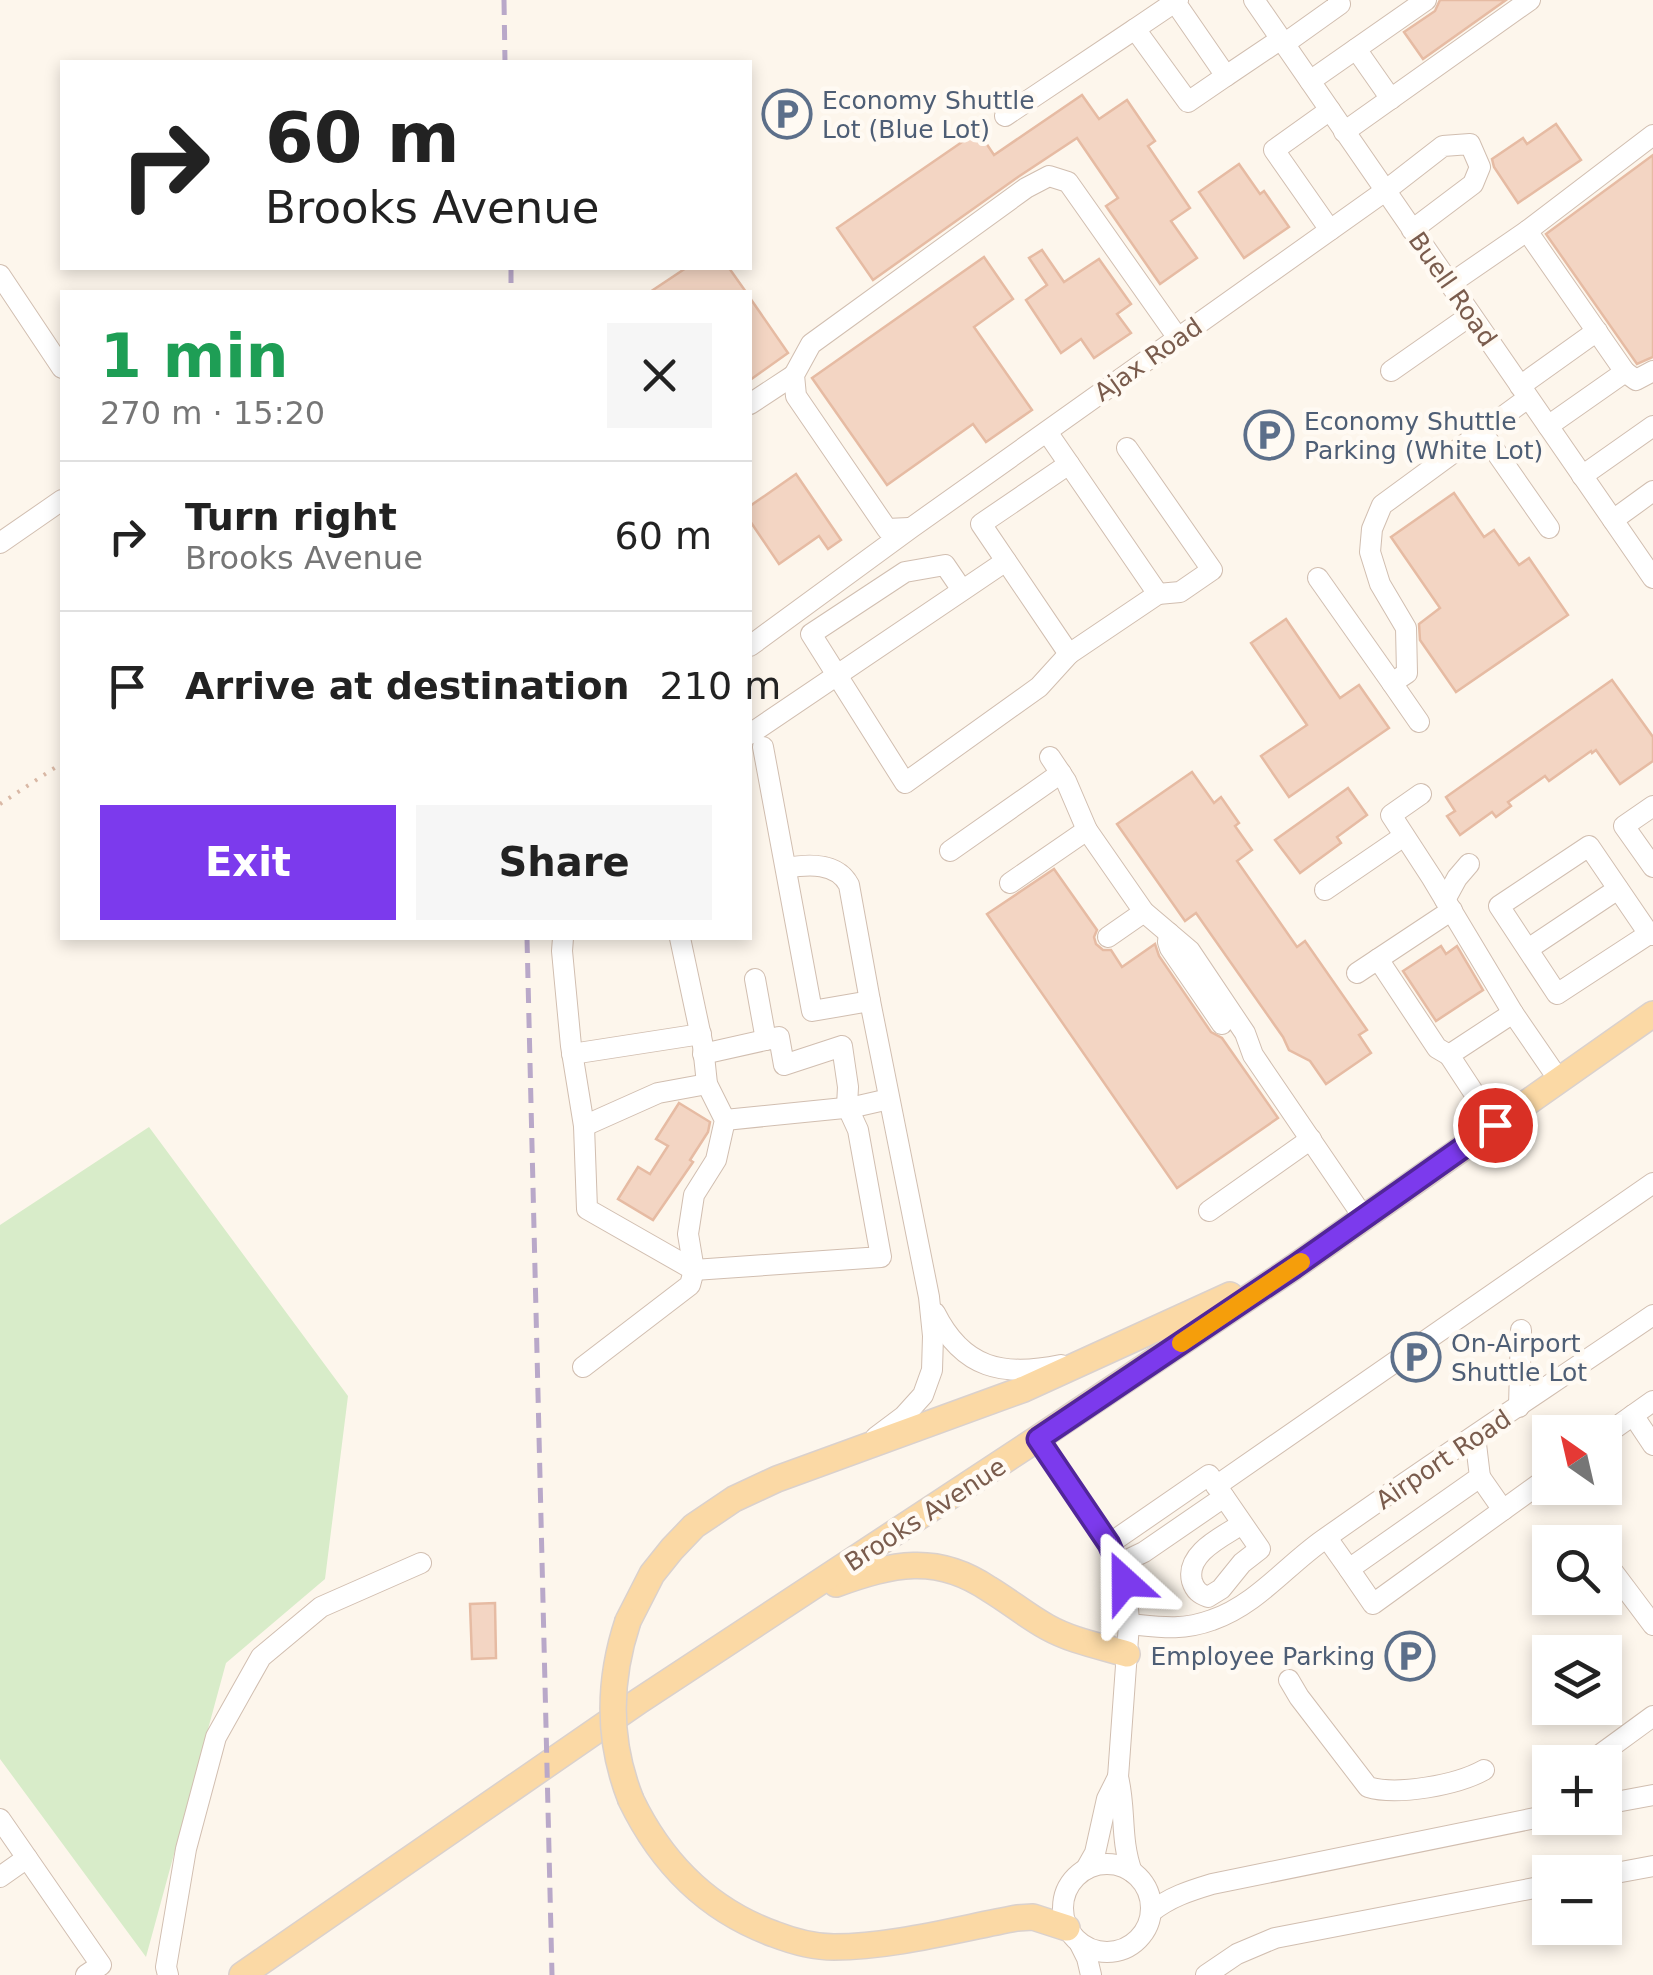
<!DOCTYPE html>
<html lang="en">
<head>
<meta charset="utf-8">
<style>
	:root { --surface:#fff; --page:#f6f6f6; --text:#222; --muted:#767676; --line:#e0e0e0; --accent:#7c3aed }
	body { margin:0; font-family:"DejaVu Sans",sans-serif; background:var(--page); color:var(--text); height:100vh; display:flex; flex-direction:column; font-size:38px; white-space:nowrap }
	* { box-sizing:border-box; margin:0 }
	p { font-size:32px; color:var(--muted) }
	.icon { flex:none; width:55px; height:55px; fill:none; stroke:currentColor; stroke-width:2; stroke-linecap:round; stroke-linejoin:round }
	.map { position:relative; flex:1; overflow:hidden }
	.panel { position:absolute; left:60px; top:290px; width:692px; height:650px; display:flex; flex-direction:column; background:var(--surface); border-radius:0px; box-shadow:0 5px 15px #0003 }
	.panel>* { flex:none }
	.top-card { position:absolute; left:60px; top:60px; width:692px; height:210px; border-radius:0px; box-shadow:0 5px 15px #0003; background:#fff; color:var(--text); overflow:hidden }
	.needle { width:65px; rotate:326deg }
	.fabs { position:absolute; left:1532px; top:1415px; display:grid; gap:20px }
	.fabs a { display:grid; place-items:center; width:90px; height:90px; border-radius:0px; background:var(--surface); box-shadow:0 5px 15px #0003; font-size:50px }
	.pin { position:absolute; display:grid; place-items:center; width:85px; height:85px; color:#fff; margin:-42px; border:5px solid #fff; border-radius:50%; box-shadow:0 2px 10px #0007 }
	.me { position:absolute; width:110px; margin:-55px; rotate:336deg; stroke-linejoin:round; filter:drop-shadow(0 0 8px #0008) }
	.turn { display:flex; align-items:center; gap:35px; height:210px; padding:0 40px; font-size:45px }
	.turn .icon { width:130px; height:130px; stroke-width:2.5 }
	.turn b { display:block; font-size:70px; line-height:85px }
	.round { display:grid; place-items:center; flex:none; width:105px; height:105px; border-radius:0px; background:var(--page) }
	.overview { display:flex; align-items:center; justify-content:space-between; height:170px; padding:0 40px }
	h1 { font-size:60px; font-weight:600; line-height:75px; color:#1e9e55 }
	.action { display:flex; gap:20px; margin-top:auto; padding:20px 40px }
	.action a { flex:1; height:115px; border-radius:0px; background:var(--accent); color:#fff; font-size:40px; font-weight:600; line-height:115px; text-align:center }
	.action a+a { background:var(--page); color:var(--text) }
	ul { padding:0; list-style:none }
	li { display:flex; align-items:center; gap:30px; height:150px; padding:0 40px; border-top:2px solid var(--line) }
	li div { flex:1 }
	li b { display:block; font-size:38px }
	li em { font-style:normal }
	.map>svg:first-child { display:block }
	.green { fill:#d8ecc9 }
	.building { fill:#f3d5c3; stroke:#e6bba3; stroke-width:2.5 }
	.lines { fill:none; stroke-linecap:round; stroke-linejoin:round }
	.minor-casing { stroke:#d1beb0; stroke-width:22 }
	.major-casing { stroke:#dad1cd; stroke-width:28 }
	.path { stroke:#d9b8a5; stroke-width:4; stroke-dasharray:2.5 8; stroke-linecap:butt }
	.minor { stroke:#fff; stroke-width:20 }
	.major { stroke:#fbd9a5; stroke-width:25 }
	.rail { stroke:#b9a8c9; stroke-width:5; stroke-dasharray:15 10; stroke-linecap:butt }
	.major-bridge-casing { stroke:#dad1cd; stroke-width:28; stroke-linecap:butt }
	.major-bridge { stroke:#fbd9a5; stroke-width:25 }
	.route-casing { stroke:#51269a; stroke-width:25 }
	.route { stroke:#7c3aed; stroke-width:18 }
	.slow { stroke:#f59e0b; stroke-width:18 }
	.labels { text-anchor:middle; stroke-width:9; stroke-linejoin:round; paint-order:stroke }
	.service-label { font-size:25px; fill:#4e5e75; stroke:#fffaf3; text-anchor:start }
	.street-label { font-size:25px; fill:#7a5c4d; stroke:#fffaf3 }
</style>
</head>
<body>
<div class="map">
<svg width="1653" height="1975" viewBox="0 0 1653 1975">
	<rect width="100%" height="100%" fill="#fdf6ec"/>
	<polygon class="green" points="149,1127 348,1396 325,1579 226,1663 146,1957 0,1759 0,1225"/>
	<g class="building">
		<polygon points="1440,0 1506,0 1423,59 1404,32 1435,11"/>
		<polygon points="1082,95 1099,119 1127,100 1155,141 1148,146 1190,208 1171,221 1197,258 1160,284 1106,206 1118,198 1077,138 1018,177 873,280 837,228 978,131 994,155"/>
		<polygon points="1556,124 1581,160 1518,203 1494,167 1492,159 1523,138 1527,144"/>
		<polygon points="1653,155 1653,357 1637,364 1546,234"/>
		<polygon points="1239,164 1260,194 1264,191 1289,227 1244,258 1199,192"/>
		<polygon points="1042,250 1064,282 1099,259 1131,304 1117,314 1131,333 1094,358 1081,339 1061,353 1026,300 1047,285 1029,258"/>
		<polygon points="984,257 1013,299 974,327 1032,410 986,442 973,424 887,485 812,378"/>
		<polygon points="686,268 729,268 746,292 650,292"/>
		<polygon points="750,298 788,353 750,380"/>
		<polygon points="796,474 841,540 828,549 819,536 779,564 750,521 750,506"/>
		<polygon points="1454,493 1484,537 1494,530 1519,565 1529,558 1568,615 1456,692 1420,640 1419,624 1440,608 1391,537"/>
		<polygon points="1286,619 1340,698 1359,685 1389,728 1289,797 1261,756 1307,725 1251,643"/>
		<polygon points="1612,680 1653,737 1653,761 1620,784 1596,750 1592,753 1591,751 1549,781 1545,776 1508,802 1511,806 1496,817 1492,812 1460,835 1447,816 1455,811 1446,797"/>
		<polygon points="1192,772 1214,803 1221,797 1239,823 1235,826 1252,850 1237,861 1297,947 1305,941 1367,1030 1359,1035 1371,1053 1326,1084 1310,1061 1289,1050 1283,1037 1196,913 1185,921 1117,824"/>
		<polygon points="1348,788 1367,815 1337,837 1341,843 1300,873 1275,840"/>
		<polygon points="1054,869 1097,930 1094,937 1096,944 1103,950 1111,950 1122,967 1155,944 1159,956 1211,1032 1222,1038 1278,1118 1177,1188 987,914"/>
		<polygon points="1441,946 1446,954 1457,946 1483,990 1436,1021 1403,971"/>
		<polygon points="679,1103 710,1122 708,1132 690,1160 693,1162 653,1220 618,1199 638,1167 650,1174 668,1146 656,1139"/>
		<polygon points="495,1603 496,1658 472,1659 470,1604"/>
	</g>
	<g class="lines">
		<g class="minor-casing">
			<g id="minor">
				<polyline points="1178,0 1175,2 1226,76 1281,39"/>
				<polyline points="1254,0 1653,578"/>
				<polyline points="1175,2 1135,29 1188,102 1226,76"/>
				<polyline points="1284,44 1340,4 1338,0"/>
				<polyline points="1356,49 1391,99"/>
				<polyline points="1310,81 1426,0"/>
				<polyline points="1330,110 1274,150 1330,230"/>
				<polyline points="1005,116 1135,29"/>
				<polyline points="1344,132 1530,0"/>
				<polyline points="1527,231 1625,372 1548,426"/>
				<polyline points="0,275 62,368"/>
				<polyline points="1450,284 1527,231 1653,135"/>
				<polyline points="1391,371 1471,315"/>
				<polyline points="1625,372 1636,380 1653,371"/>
				<polyline points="1520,386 1597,331"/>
				<polyline points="750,404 794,375"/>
				<polyline points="1047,432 1069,464"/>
				<polyline points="1482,432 1549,528"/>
				<polyline points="1127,448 1212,570 1180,592 1158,594"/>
				<polygon points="1069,464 1158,594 1069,654 981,524"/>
				<polyline points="1582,476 1653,426"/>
				<polyline points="1613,520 1653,491"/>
				<polyline points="909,528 887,529 796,396 794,375 811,344 1026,188 1049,176 1068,182 1178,338"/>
				<polyline points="0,543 62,500"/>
				<polyline points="1318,578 1392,683"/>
				<polyline points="962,590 945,565 905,572 811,634 905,783 1039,687 1069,654"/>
				<polyline points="750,646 911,528 1385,191 1443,146 1470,144 1480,167 1473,184 1412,230"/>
				<polyline points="1419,722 1392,683 1407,673 1406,628 1380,584 1370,552 1372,529 1382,505 1528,398"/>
				<polyline points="750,734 1006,561"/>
				<polyline points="763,747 812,1011 870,1001"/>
				<polyline points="1050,757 1066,781 1087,830 1144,912 1190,951 1245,1033 1253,1055 1364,1218"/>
				<polyline points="1421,794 1391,815 1432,878 1513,1013"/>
				<polyline points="1653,806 1624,826 1653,867"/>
				<polyline points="950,851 1061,773"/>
				<path d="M786,868C808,864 837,862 849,885L870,1001L929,1297L933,1336L932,1370L923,1395L904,1416L876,1437"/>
				<polyline points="1010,883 1087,830"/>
				<polyline points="1325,890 1404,836"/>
				<polyline points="1445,900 1457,878 1469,864"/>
				<polyline points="1169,933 1168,942 1170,948 1222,1024"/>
				<polyline points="1649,934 1589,846 1499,906 1557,994 1649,934 1653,935"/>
				<polyline points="1108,937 1144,912"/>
				<polyline points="563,938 562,951 571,1046 584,1126 587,1209 694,1270 881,1257 858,1130 847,1106 848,1087 842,1046 784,1065 779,1037 703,1054"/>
				<polyline points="1528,949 1618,889"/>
				<polyline points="1378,959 1437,1048 1449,1055"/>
				<polyline points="1357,973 1452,910"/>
				<polyline points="755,979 766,1040"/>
				<polyline points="572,1054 701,1034"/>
				<polyline points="725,1120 854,1107 889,1099"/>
				<polyline points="1495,1125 1449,1055 1513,1013 1559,1080"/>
				<polyline points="584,1126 658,1093 707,1084"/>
				<polyline points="1209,1211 1311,1139"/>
				<path d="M935,1313C963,1369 1003,1377 1061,1365"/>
				<polyline points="583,1367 690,1285 694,1270 688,1234 694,1195 716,1160 725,1120 707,1084 703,1046 680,938"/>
				<polyline points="1519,1407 1521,1330"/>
				<polyline points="1633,1415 1653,1445"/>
				<polyline points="1605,1435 1653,1401"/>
				<path d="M1037,1439L1109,1544L1119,1564L1127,1592L1129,1624L1118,1777C1126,1809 1120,1840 1132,1872"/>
				<polyline points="1480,1477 1503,1510"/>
				<polyline points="1216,1486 1653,1183"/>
				<polyline points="1327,1538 1349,1569 1480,1477 1475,1436"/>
				<path d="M1109,1544L1209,1475L1260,1549L1242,1563L1221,1589L1208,1597C1200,1594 1195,1591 1192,1581C1185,1553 1224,1536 1242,1524"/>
				<polyline points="1605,1561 1653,1625"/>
				<polyline points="1119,1564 1144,1552 1224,1497"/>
				<polyline points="1349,1569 1373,1604 1550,1476"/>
				<path d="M1129,1624C1160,1627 1182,1631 1212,1620C1256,1605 1286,1566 1323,1540C1431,1463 1543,1390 1653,1315"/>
				<path d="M1289,1680L1299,1697L1368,1787C1397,1796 1457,1785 1484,1770"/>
				<polyline points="1590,1762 1653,1716"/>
				<polyline points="1605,1804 1653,1795"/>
				<polyline points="0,1819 101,1965 86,1975"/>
				<circle cx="1107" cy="1908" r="44"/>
				<polyline points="1086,1869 1095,1853 1107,1799 1118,1777"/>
				<polyline points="1605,1875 1653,1866"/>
				<polyline points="0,1877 27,1858"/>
				<path d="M1151,1912C1170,1897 1189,1891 1212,1884L1550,1815"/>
				<polyline points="1080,1944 1087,1958 1091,1975"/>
				<polyline points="168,1975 166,1967 186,1849 216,1737 261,1657 321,1607 421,1563"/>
				<polyline points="1206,1975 1237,1954 1275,1938 1550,1885"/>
			</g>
		</g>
		<g class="major-casing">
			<g id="major">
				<path d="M836,1584C892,1564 936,1553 989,1589C1009,1601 1027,1616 1047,1627C1072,1641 1100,1646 1127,1654"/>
				<polyline points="628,1621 652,1574 672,1549 694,1526 734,1499 777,1479 1024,1389 1230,1295"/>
				<path d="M631,1800C661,1862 708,1910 774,1934C792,1941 814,1947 834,1947C893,1947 958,1929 1017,1918L1033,1917L1067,1928"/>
				<polyline points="242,1975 639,1701 1037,1439 1294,1267 1653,1014"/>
			</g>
		</g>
		<polyline class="path" points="0,804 62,763"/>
		<use href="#minor" class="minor"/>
		<use href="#major" class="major"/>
		<g class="rail">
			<polyline points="504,0 505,62"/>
			<polyline points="511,268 511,292"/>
			<polyline points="527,938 552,1975"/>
		</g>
		<g class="major-bridge-casing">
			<path id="major-bridge" d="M628,1621C608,1681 607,1740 631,1800"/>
		</g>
		<use href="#major-bridge" class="major-bridge"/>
	</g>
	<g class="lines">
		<g class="route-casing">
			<polyline id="route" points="1125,1582 1109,1544 1038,1439 1294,1267 1495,1125"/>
		</g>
		<use href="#route" class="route"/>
		<polyline class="slow" points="1181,1343 1301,1262"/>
	</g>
	<defs>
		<g id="parking-ring" transform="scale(2.5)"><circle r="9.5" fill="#fffaf3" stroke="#5c6f8a" stroke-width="1.5"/><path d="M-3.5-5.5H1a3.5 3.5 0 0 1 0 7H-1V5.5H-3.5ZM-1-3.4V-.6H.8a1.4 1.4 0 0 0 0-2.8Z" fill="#5c6f8a"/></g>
	</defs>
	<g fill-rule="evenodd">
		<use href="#parking-ring" x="787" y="114"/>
		<use href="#parking-ring" x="1269" y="435"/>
		<use href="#parking-ring" x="1416" y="1357"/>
		<use href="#parking-ring" x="1410" y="1656"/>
	</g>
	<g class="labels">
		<g class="service-label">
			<text x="822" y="109">Economy Shuttle<tspan x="822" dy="29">Lot (Blue Lot)</tspan></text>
			<text x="1304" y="430">Economy Shuttle<tspan x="1304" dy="29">Parking (White Lot)</tspan></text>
			<text x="1451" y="1352">On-Airport<tspan x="1451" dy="29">Shuttle Lot</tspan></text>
			<text x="1375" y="1665" text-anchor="end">Employee Parking</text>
		</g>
		<g class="street-label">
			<text transform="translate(1453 289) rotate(55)" y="9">Buell Road</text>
			<text transform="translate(1148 359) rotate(-35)" y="9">Ajax Road</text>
			<text transform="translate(1443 1459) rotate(-34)" y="9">Airport Road</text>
			<text transform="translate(925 1514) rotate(-33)" y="9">Brooks Avenue</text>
		</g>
	</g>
</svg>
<div class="fabs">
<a><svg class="needle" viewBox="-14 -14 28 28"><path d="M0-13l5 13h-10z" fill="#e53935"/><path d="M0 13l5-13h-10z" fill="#767676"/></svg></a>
<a><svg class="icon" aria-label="search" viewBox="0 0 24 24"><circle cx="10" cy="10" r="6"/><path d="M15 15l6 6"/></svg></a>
<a><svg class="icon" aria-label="layers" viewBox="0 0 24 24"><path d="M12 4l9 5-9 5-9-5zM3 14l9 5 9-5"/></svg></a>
<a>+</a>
<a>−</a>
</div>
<div class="pin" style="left:1495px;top:1125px;background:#d93025"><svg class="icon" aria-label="arrive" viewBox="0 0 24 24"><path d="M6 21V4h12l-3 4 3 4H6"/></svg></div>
<svg class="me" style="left:1125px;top:1582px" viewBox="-20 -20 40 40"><path d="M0-17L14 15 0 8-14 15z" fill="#7c3aed" stroke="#fff" stroke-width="4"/></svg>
<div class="top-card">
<div class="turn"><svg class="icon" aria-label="right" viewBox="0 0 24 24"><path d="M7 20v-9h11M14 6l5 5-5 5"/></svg><div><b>60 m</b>Brooks Avenue</div></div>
</div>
<section class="panel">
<div class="overview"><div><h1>1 min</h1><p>270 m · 15:20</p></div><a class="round"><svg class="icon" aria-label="close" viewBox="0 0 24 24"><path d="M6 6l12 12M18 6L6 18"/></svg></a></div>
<ul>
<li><svg class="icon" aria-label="right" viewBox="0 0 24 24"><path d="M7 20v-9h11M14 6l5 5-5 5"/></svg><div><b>Turn right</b><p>Brooks Avenue</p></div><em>60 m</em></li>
<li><svg class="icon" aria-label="arrive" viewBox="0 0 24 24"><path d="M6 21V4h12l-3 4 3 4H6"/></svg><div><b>Arrive at destination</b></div><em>210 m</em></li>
</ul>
<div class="action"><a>Exit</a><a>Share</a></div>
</section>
</div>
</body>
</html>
